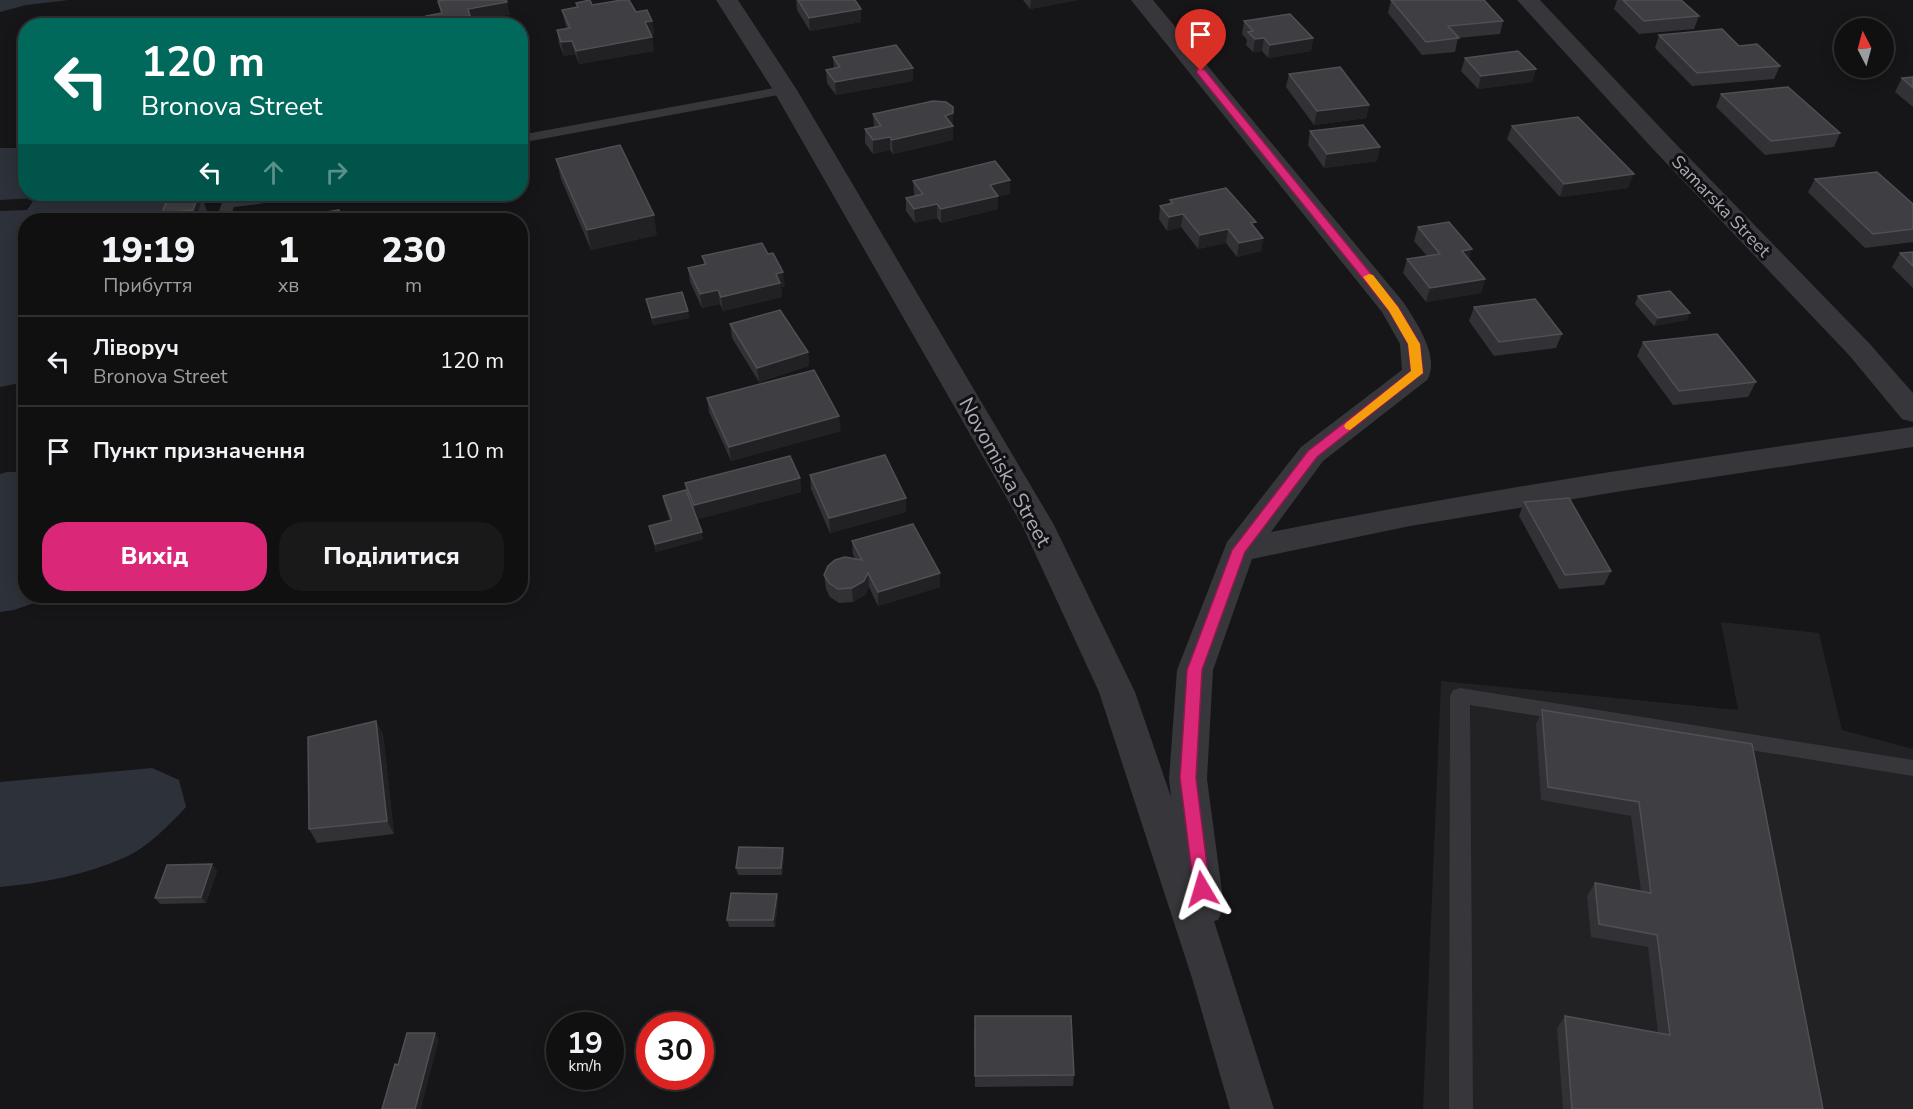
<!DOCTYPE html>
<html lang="uk">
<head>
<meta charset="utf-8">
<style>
	:root { --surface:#101011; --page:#19191a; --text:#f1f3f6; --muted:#9c9d9f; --line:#303031; --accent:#db2777 }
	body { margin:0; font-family:"Nunito Sans",sans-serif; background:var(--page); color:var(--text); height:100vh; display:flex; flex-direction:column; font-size:22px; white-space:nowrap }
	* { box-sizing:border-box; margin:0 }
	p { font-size:20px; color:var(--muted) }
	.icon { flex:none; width:33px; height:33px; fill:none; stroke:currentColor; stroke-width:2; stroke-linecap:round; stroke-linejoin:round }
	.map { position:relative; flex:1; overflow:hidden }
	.sheet { position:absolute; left:18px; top:213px; width:510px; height:390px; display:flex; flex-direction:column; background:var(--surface); border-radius:24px; box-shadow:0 3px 15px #0003,0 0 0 2px var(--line) }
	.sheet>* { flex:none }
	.banner { position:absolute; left:18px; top:18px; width:510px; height:183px; border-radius:24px; box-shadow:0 3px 15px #0003,0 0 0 2px var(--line); background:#00695c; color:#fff; overflow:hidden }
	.needle { width:39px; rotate:354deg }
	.fabs { position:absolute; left:1834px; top:18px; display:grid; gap:12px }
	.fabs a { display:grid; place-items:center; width:60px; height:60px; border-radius:50%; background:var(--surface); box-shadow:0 3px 15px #0003,0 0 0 2px var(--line); font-size:30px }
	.speed { position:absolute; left:546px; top:1012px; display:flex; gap:12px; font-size:30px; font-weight:700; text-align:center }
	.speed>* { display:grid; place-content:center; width:78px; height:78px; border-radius:50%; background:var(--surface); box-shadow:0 3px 15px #0003,0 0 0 2px var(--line); line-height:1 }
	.speed small { font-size:15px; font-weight:400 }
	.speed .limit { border:9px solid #d22; background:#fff; color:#111 }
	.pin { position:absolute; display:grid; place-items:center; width:51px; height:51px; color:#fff; margin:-62px -26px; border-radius:50% 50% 50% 0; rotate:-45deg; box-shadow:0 0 6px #0007 }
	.pin .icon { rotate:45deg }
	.me { position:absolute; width:66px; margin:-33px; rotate:353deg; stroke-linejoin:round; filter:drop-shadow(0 0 4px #0008) }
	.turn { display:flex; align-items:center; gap:21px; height:126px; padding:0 24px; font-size:27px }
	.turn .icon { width:78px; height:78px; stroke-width:2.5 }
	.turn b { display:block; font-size:42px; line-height:51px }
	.lanes { display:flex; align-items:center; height:57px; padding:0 24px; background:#0003; justify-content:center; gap:30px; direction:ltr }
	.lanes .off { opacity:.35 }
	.eta { display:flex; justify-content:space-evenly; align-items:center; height:102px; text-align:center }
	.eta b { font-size:36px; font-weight:800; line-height:42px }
	.primary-button { display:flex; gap:12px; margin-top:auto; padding:12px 24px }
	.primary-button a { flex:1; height:69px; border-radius:24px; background:var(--accent); color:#fff; font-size:24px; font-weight:800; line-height:69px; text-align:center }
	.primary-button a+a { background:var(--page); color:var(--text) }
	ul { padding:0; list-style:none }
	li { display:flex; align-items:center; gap:18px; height:90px; padding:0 24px; border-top:2px solid var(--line) }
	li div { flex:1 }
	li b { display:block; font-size:22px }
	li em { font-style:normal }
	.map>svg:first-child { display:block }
	.built { fill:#222124 }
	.water { fill:#2d3139 }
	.pier { fill:#161517 }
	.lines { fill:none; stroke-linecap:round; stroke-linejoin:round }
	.lane { fill:#37373b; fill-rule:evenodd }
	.street { fill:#37373b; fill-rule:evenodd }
	.wall { fill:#323135 }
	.shaded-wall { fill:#212023 }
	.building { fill:#3f3e42; stroke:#4f4f54; stroke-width:1.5 }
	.route { fill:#db2777; stroke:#8e194d; stroke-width:1.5 }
	.slow { fill:#f59e0b }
	.labels { text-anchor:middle; stroke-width:6; stroke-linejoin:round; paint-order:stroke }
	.far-street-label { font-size:18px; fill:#a9aab5; stroke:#111012 }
	.street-label { font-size:21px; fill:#a9aab5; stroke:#111012 }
</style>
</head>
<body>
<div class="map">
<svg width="1913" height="1109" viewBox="0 0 1913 1109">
	<rect width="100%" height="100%" fill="#161517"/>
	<polygon class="built" points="1721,622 1819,633 1842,730 1913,749 1913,1109 1423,1109 1441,681 1738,710"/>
	<g class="water">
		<polygon points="0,0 69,0 26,5 0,12"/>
		<polygon points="0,148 25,148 26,194 201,194 209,217 208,220 26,220 25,382 0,387"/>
		<polygon points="7,472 25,472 26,596 54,596 14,610 0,612 0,474"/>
		<path d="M152,768L179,780L186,807C168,826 149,846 126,857C86,875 43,883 0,887V782Z"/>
	</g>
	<polygon class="pier" points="35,198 27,210 0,211 0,200"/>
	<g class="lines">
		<g class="lane">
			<polygon points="785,86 791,90 789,93 520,143 520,135"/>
			<polygon points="269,194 292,194 290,197 259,204 234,207 229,220 216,219 223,200"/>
			<polygon points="1460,688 1913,760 1913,776 1470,705 1473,1109 1449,1109 1450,696 1453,690"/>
		</g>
		<g class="street">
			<path d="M716,0H738L797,90L1054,525L1135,692L1171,797L1169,779L1177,670L1227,542L1301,447L1402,370L1400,344L1382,312L1131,0H1153L1404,303C1416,322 1441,358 1427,380L1323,461L1271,532C1484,489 1698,458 1913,427V447L1622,491L1410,526L1252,559L1213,670L1207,779L1224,907L1218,920L1214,921L1274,1109H1230L1192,978L1099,692L1022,525L773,90Z"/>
			<polygon points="1517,0 1540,0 1670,138 1869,343 1913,393 1913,422 1902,419 1849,355 1652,148"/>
		</g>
	</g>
	<g class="wall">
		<polygon points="796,0 855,0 861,9 861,22 810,31 797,10"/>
		<polygon points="1023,0 1078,0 1030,9"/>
		<polygon points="1391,0 1503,21 1500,34 1458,38 1455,52 1422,55 1388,13"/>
		<polygon points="1617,0 1681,0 1699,16 1694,29 1639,34 1614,9"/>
		<polygon points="576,3 636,12 652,21 654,34 651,35 654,51 579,64 575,54 564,56 559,44 557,30 567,29 565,23 562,10 577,7"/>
		<polygon points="1244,21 1313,38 1311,51 1268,58 1262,51 1253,52 1246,45 1247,40 1242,34"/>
		<polygon points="1659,35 1739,46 1780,66 1774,79 1692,86 1655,48"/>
		<polygon points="833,57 913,81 836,95 827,83 826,70 834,68"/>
		<polygon points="1465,58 1536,69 1532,82 1478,89 1461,71"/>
		<polygon points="1289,74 1369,105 1366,118 1314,125 1286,87"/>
		<polygon points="1913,77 1913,107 1895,92 1902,78"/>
		<polygon points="1721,94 1840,133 1834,147 1765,155 1716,107"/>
		<polygon points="953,107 953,140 893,154 890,150 873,154 865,143 865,129 874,127 873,114"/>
		<polygon points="1512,126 1628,188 1560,197 1507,139"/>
		<polygon points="1310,131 1380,147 1377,161 1324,168 1308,145"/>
		<polygon points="556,159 657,235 591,250 561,179"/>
		<polygon points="1815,179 1913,204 1913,242 1865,248 1808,192"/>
		<polygon points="1010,180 1010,194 998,196 998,209 941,223 937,218 915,223 906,211 906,198 915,196 914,194 913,181"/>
		<polygon points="170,194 204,194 196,218 166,220 162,213"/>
		<polygon points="1170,200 1255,228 1263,238 1261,251 1237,257 1226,243 1198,249 1181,227 1167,231 1159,219 1160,206 1170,204"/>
		<polygon points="1418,227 1469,259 1485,279 1481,293 1426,302 1403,273 1407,259 1427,256 1414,241"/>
		<polygon points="1913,252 1913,288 1892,267 1900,253"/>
		<polygon points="702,256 785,286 781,287 782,297 723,311 720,304 702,308 690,282 688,268 704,264"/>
		<polygon points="1638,296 1687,320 1654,326 1635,304"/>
		<polygon points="646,299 690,318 653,325"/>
		<polygon points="1474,307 1562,334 1556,348 1494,356 1469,321"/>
		<polygon points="730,324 808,352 809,366 759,382 732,338"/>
		<polygon points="1643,342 1756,382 1748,397 1673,405 1637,356"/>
		<polygon points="707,398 841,431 731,461 709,412"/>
		<polygon points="810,475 906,498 906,512 830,533 811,489"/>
		<polygon points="800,478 801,492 697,519 703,539 656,552 649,526 670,521 664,503 663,496 686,490 685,483"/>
		<polygon points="1524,502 1611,571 1604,585 1559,589 1519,516"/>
		<polygon points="852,541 940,587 878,606 869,587 865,595 853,602 839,603 830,597 826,589 824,575 855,558 853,555"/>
		<polygon points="1542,710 1752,744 1823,1109 1563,1109 1557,1028 1565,1016 1658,1033 1648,947 1591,937 1587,896 1595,883 1641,891 1631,816 1541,800 1536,724"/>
		<polygon points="383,734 394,834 317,843 309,829"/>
		<polygon points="783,848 784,855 782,875 738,875 736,868"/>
		<polygon points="212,864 217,871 206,903 160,904 155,898"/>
		<polygon points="777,894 778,901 775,927 729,927 727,920"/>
		<polygon points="974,1028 1074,1075 1073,1086 975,1087"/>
	</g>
	<g class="shaded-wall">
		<polygon points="1031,0 1078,0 1030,9"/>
		<polygon points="507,2 510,15 471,21 472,26 429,26 429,23 468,9"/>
		<polygon points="861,9 861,22 810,31 809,18"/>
		<polygon points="652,21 654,34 647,35 645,22"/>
		<polygon points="652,37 654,51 579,64 576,51"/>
		<polygon points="1264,38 1262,51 1253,52 1255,39"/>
		<polygon points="1313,38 1311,51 1268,58 1270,45"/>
		<polygon points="572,41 575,54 564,56 561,42"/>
		<polygon points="913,68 913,81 836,95 835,82"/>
		<polygon points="1536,69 1532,82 1478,89 1481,76"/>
		<polygon points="1369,105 1366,118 1314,125 1317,111"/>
		<polygon points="953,107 953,140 893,154 892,140 945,116"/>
		<polygon points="890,137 890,150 873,154 873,140"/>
		<polygon points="1380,147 1377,161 1324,168 1327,154"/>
		<polygon points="1634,174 1628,188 1560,197 1564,184"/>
		<polygon points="1010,180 1010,194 998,196 998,209 941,223 941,209 990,185"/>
		<polygon points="199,194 204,194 196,218 193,210"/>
		<polygon points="937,204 937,218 915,223 914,209"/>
		<polygon points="1183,214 1181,227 1167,231 1169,217"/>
		<polygon points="654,215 657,235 591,250 587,230"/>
		<polygon points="1228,229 1226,243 1198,249 1200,235"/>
		<polygon points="1263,238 1261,251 1237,257 1239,243"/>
		<polygon points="1472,249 1468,263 1462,251"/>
		<polygon points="783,272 785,286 781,287 782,297 723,311 721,297 776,274"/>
		<polygon points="1485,279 1481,293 1426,302 1430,288"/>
		<polygon points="718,290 720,304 702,308 700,294"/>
		<polygon points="688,311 690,318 653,325 652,318"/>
		<polygon points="1690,313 1687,320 1654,326 1658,318"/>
		<polygon points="808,352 809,366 759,382 757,368"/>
		<polygon points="839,416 841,431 731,461 729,447"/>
		<polygon points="800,478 801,492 696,520 694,505"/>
		<polygon points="906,498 906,512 830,533 829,518"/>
		<polygon points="702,532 703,539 656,552 655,544"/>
		<polygon points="868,573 869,587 865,595 853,602 852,588"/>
		<polygon points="940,573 940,587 878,606 878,592"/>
		<polygon points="376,721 383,734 394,834 387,821"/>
		<polygon points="783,848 784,855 782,875 781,868"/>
		<polygon points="212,864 217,871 206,903 201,897"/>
		<polygon points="777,894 778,901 775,927 773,920"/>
		<polygon points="435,1033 439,1039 421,1109 415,1109"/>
	</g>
	<g class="building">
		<polygon points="444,0 506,0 507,2 468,9 470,16 429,23 426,16 442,13 438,1"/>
		<polygon points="590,0 592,5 622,0 629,0 636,12 647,10 652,21 645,22 652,37 576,51 572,41 561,42 557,30 570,28 562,10 578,7 576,3"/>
		<polygon points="798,0 855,0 861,9 809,18"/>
		<polygon points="1391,0 1484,0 1503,21 1448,26 1459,38 1426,42"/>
		<polygon points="1623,0 1681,0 1699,16 1644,21"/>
		<polygon points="1290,14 1313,38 1270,45 1264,38 1255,39 1248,32 1253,31 1244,21"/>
		<polygon points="1722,29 1739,46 1757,44 1780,66 1697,73 1659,35"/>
		<polygon points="896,45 913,68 835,82 826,70 840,67 833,57"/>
		<polygon points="1518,51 1536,69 1481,76 1465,58"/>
		<polygon points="1340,67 1369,105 1317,111 1289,74"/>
		<polygon points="1913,77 1913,88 1902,78"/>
		<polygon points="1788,87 1840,133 1771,141 1721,94"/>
		<polygon points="933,101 946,102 953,107 953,113 945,116 953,126 892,140 890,137 873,140 865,129 881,126 873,114"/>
		<polygon points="1578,117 1634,174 1564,184 1512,126"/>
		<polygon points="1363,125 1380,147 1327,154 1310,131"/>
		<polygon points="620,145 654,215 587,230 556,159"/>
		<polygon points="995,161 1010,180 990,185 998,196 941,209 937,204 914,209 906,198 923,194 913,181"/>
		<polygon points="1877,172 1913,204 1913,229 1873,234 1815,179"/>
		<polygon points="1226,188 1256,222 1251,223 1263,238 1239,243 1228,229 1200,235 1183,214 1169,217 1160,206 1173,203 1170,200"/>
		<polygon points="170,194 199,194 193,210 162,213"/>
		<polygon points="339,210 340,220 304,220 304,216"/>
		<polygon points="1449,222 1472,249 1462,251 1485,279 1430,288 1407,259 1440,254 1418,227"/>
		<polygon points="762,243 768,254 773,253 783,272 776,274 780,283 721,297 718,290 700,294 688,268 706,264 702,256"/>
		<polygon points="1913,252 1913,266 1900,253"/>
		<polygon points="1670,291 1690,313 1658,318 1638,296"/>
		<polygon points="682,292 688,311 652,318 646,299"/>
		<polygon points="1535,299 1562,334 1499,342 1474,307"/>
		<polygon points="780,310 808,352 757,368 730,324"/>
		<polygon points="1717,334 1756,382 1679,391 1643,342"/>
		<polygon points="814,370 839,416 729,447 707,398"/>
		<polygon points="885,455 906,498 829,518 810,475"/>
		<polygon points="790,456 800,478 694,505 685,483"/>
		<polygon points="686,490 702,532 655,544 649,526 672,520 663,496"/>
		<polygon points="1569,498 1611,571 1565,575 1524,502"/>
		<polygon points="913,524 940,573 878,592 868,573 864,581 852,588 838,589 829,583 824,575 828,566 835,560 845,557 862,560 852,541"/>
		<polygon points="1542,710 1752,744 1823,1109 1572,1109 1565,1016 1670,1035 1657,935 1599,924 1595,883 1651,893 1639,802 1548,787"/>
		<polygon points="376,721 387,821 309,829 308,737"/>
		<polygon points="739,847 783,848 781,868 736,868"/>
		<polygon points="212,864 201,897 155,898 167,865"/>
		<polygon points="731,893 777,894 773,920 727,920"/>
		<polygon points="975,1016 1071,1016 1074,1075 975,1076"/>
		<polygon points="407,1033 435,1033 415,1109 382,1109 395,1064 398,1065"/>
	</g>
	<polygon class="route" points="1197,69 1204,69 1398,307 1420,344 1423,373 1317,457 1245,552 1202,670 1196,778 1210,889 1208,894 1202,897 1196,894 1194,889 1180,778 1187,670 1232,550 1308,451 1411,371 1408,344 1389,311 1197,73"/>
	<polygon class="slow" points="1369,274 1373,275 1398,307 1420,344 1423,373 1350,430 1346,429 1344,426 1346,423 1411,371 1408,344 1389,311 1363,277"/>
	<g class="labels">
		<g class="far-street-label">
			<text transform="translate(1721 206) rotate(46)" y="6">Samarska Street</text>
		</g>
		<g class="street-label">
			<text transform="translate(1005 472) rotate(61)" y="7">Novomiska Street</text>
		</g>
	</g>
</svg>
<div class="fabs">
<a><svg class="needle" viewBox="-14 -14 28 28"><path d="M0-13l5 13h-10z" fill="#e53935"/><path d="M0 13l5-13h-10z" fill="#9c9d9f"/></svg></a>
</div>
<div class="speed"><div>19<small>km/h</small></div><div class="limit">30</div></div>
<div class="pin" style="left:1201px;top:71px;background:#d93025"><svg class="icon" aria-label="arrive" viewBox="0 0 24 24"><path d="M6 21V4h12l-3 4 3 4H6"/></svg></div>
<svg class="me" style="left:1202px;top:889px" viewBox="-20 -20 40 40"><path d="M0-17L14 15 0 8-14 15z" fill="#db2777" stroke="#fff" stroke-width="4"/></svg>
<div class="banner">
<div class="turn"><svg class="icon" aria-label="left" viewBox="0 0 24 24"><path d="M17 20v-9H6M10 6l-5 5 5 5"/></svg><div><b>120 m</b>Bronova Street</div></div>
<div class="lanes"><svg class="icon" aria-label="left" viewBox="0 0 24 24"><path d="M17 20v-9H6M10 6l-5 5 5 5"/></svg><svg class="icon off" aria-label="ahead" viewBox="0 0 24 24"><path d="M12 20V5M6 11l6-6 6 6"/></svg><svg class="icon off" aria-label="right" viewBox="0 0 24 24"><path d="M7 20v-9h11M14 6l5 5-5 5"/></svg></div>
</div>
<section class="sheet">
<div class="eta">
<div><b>19:19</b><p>Прибуття</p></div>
<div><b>1</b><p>хв</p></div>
<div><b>230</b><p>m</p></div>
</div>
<ul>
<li><svg class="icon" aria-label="left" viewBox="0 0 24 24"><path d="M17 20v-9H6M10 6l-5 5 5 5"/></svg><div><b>Ліворуч</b><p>Bronova Street</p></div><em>120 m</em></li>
<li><svg class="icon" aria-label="arrive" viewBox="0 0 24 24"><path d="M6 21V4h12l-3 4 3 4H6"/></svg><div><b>Пункт призначення</b></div><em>110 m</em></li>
</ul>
<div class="primary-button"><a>Вихід</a><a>Поділитися</a></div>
</section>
</div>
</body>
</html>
